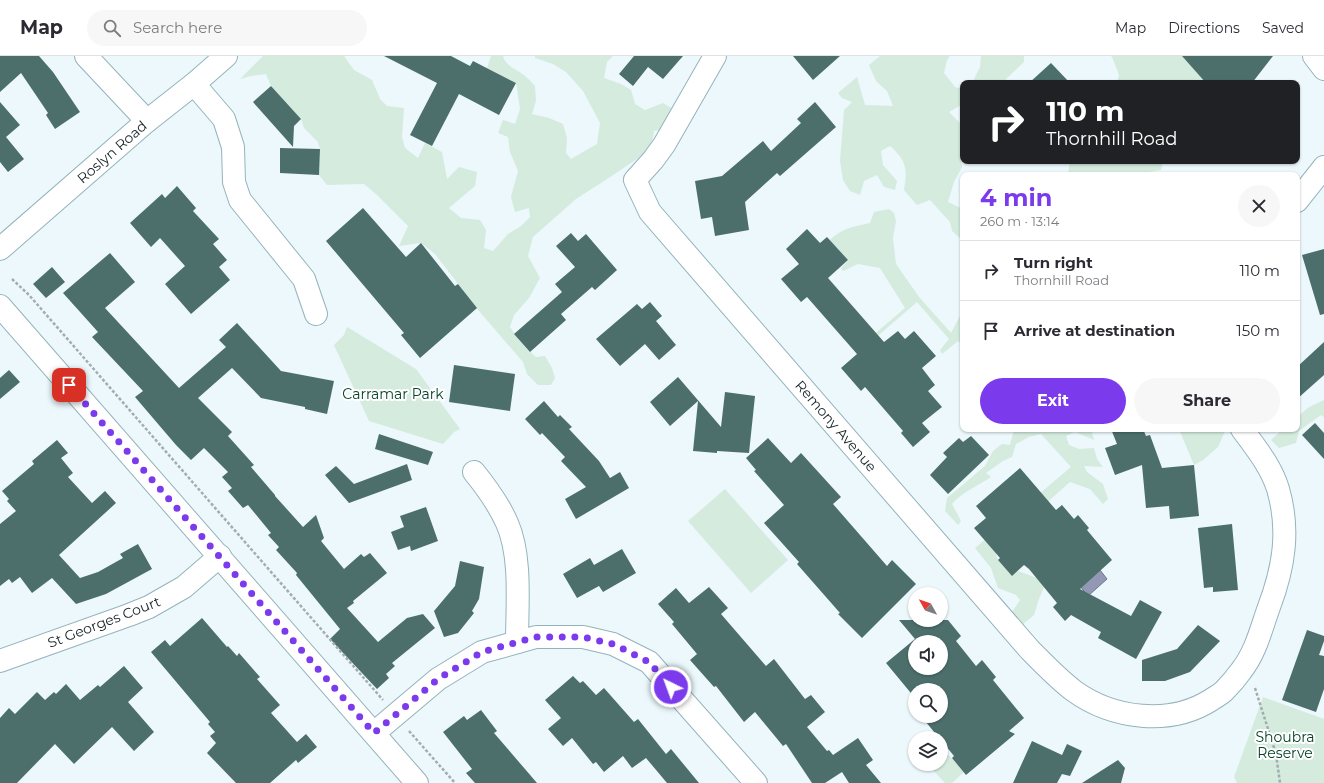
<!DOCTYPE html>
<html lang="en">
<head>
<meta charset="utf-8">
<style>
	:root { --surface:#fff; --page:#f7f7f7; --text:#2b2b33; --muted:#7c7c81; --line:#e1e1e2; --accent:#7c3aed }
	body { margin:0; font-family:Montserrat,sans-serif; background:var(--page); color:var(--text); height:100vh; display:flex; flex-direction:column; font-size:15px; white-space:nowrap }
	* { box-sizing:border-box; margin:0 }
	p { font-size:13px; color:var(--muted) }
	.icon { flex:none; width:22px; height:22px; fill:none; stroke:currentColor; stroke-width:2; stroke-linecap:round; stroke-linejoin:round }
	.map { position:relative; flex:1; overflow:hidden }
	.details { position:absolute; left:960px; top:116px; width:340px; height:260px; display:flex; flex-direction:column; background:var(--surface); border-radius:8px; box-shadow:0 1px 3px #0004 }
	.details>* { flex:none }
	.guide { position:absolute; left:960px; top:24px; width:340px; height:84px; border-radius:8px; box-shadow:0 1px 3px #0004; background:#202124; color:#fff; overflow:hidden }
	.needle { width:26px; rotate:310deg }
	.fabs { position:absolute; left:908px; top:531px; display:grid; gap:8px }
	.fabs a { display:grid; place-items:center; width:40px; height:40px; border-radius:50%; background:var(--surface); box-shadow:0 1px 3px #0004; font-size:20px }
	.pin { position:absolute; display:grid; place-items:center; width:34px; height:34px; color:#fff; margin:-17px; border-radius:8px; box-shadow:0 2px 6px #0006 }
	.me { position:absolute; width:44px; margin:-22px; rotate:318deg; stroke-linejoin:round; filter:drop-shadow(0 0 3px #0008) }
	.turn { display:flex; align-items:center; gap:14px; height:84px; padding:0 20px; font-size:18px }
	.turn .icon { width:52px; height:52px; stroke-width:2.5 }
	.turn b { display:block; font-size:28px; line-height:34px }
	.round { display:grid; place-items:center; flex:none; width:42px; height:42px; border-radius:21px; background:var(--page) }
	.overview { display:flex; align-items:center; justify-content:space-between; height:68px; padding:0 20px }
	h1 { font-size:24px; font-weight:700; line-height:30px; color:var(--accent) }
	.action { display:flex; gap:8px; margin-top:auto; padding:8px 20px }
	.action a { flex:1; height:46px; border-radius:24px; background:var(--accent); color:#fff; font-size:16px; font-weight:700; line-height:46px; text-align:center }
	.action a+a { background:var(--page); color:var(--text) }
	ul { padding:0; list-style:none }
	li { display:flex; align-items:center; gap:12px; height:60px; padding:0 20px; border-top:1px solid var(--line) }
	li div { flex:1 }
	li b { display:block; font-size:15px }
	li em { font-style:normal }
	header { display:flex; align-items:center; gap:24px; box-sizing:border-box; height:56px; padding:0 20px; background:var(--surface); border-bottom:1px solid var(--line) }
	header strong { font-size:19px }
	nav { display:flex; gap:22px; margin-inline-start:auto; font-size:14px }
	.search { width:280px; height:36px; background:var(--page); display:flex; align-items:center; gap:10px; box-sizing:border-box; padding:0 14px; border-radius:22px; color:var(--muted); font-size:15px }
	.map>svg:first-child { display:block }
	.green { fill:#d4ebde }
	.water { fill:#9399b4; stroke:#6e7689 }
	.building { fill:#4c6f6c; fill-rule:evenodd }
	.lines { fill:none; stroke-linecap:round; stroke-linejoin:round }
	.minor-casing { stroke:#94b3bd; stroke-width:24 }
	.path { stroke:#a1adb1; stroke-width:2.5; stroke-dasharray:3 2; stroke-linecap:butt }
	.minor { stroke:#fff; stroke-width:22 }
	.route { stroke:#7c3aed; stroke-width:7; stroke-dasharray:0 12.6 }
	.labels { text-anchor:middle; stroke-width:4; stroke-linejoin:round; paint-order:stroke }
	.street-label { font-size:14px; fill:#172326; stroke:#fff }
	.park-label { font-size:14px; fill:#064129; stroke:#fff }
</style>
</head>
<body>
<header>
<strong>Map</strong>
<div class="search"><svg class="icon" aria-label="search" viewBox="0 0 24 24"><circle cx="10" cy="10" r="6"/><path d="M15 15l6 6"/></svg>Search here</div>
<nav><a>Map</a><a>Directions</a><a>Saved</a></nav>
</header>
<div class="map">
<svg width="1324" height="727" viewBox="0 0 1324 727">
	<rect width="100%" height="100%" fill="#ecf8fc"/>
	<g class="green">
		<path d="M263,0H344L354,14L372,24L380,43L387,50L404,52L402,81L405,92L418,102L425,87L442,96L447,123L459,111L477,116L475,130L449,152L461,162L480,164L486,174L484,192L493,195L508,178L521,170L530,161L529,152L515,156L511,141L518,115L510,96L508,81L498,77L503,64L515,68L520,53L516,27L487,12L491,0H503C505,10 518,14 525,20C529,23 532,27 535,30L536,45L532,58L549,62L563,68L567,82L566,97L571,103L597,88L600,67L583,35L566,16L553,8L535,2V0H613L607,6L604,22L621,28L631,34L635,48L645,54L663,47L676,55L666,73L654,75L652,90L637,103L604,125L576,143L533,181L528,200L540,222L529,242L514,259L510,271C517,282 526,293 536,301L545,300L552,312L555,322L551,329H538L527,318L523,306L479,255L435,198L421,187L399,190L408,170L377,139L364,128L327,129L319,119L320,93L318,86L304,72L301,63L271,30L266,18L251,20L240,23Z"/>
		<path d="M880,0H950L947,4L944,17L955,31L963,33V52L959,50L949,56L963,70V91L960,95L962,111L954,126L948,146L963,153V185L952,175L950,166L930,144L917,149L904,134C908,113 906,104 890,90L881,95L883,109L897,125L895,134L884,131L877,119L864,125L860,139L850,135L843,124L840,105L844,54L852,46L842,42L838,37L857,21L865,49L893,50L887,35L876,25L869,9Z"/>
		<polygon points="981,0 1024,0 1024,6 1006,23 1007,27 972,27 980,11"/>
		<polygon points="1111,0 1182,0 1201,21 1225,0 1219,27 1117,27 1119,19 1112,1"/>
		<polygon points="1070,105 1163,105 1161,114 1149,116 1147,119 1069,119 1068,117"/>
		<path d="M889,153L894,157L896,165L893,182L896,208L919,241L951,277L960,260L963,246V290L958,285L942,298L940,294L949,283L917,246L858,297L857,293L905,252L880,212L858,208L843,215L841,212L849,204H848L830,184C840,173 855,170 870,167L874,156Z"/>
		<polygon points="347,271 416,313 460,373 454,376 443,388 369,365 334,289 344,279"/>
		<polygon points="1324,344 1324,361 1321,359 1299,375 1296,387 1279,392 1271,384 1283,373 1297,373 1297,361 1309,351"/>
		<path d="M1014,373H1091L1094,384L1075,376L1066,380L1069,389L1079,393L1094,392L1097,403L1103,411L1084,410L1087,416L1103,428L1108,443L1103,448L1090,433L1070,426L1035,457L995,495L998,504L1012,519L1018,515L1037,522L1044,531L1039,543L1034,559L1023,568L1012,556L1020,544L1016,539L998,532L991,512L975,492L1071,411L1041,378L1029,381L1016,388L1012,401L1003,405L986,417L991,421C978,430 962,436 952,448L961,465L958,469L945,455L947,442L985,410L993,395L1002,388L1010,389Z"/>
		<polygon points="1179,373 1225,373 1225,375 1218,391 1203,404 1194,409"/>
		<polygon points="725,433 788,504 751,537 688,465"/>
		<polygon points="1263,641 1324,663 1324,727 1237,727 1234,721"/>
		<polygon points="948,698 964,716 952,727 945,727 932,713 937,708 941,708 941,705"/>
	</g>
	<polygon class="water" points="1100,514 1107,523 1088,540 1079,529"/>
	<g class="building">
		<polygon points="0,0 39,0 53,16 80,56 55,73 46,59 48,57 21,17 0,36"/>
		<polygon points="384,0 451,0 470,10 473,5 516,27 499,59 459,38 432,90 410,79 437,27"/>
		<polygon points="634,0 683,0 663,23 648,11 633,30 619,18"/>
		<polygon points="793,0 840,0 813,24"/>
		<polygon points="1182,0 1273,0 1252,27 1206,27"/>
		<polygon points="1051,7 1070,27 1029,27"/>
		<polygon points="271,30 301,63 294,70 293,91 253,46"/>
		<polygon points="0,46 20,69 6,81 24,103 8,116 0,106"/>
		<polygon points="815,46 836,71 780,120 777,117 745,146 749,174 715,180 712,161 701,163 695,125 722,120 763,85 771,95 801,67 797,63"/>
		<polygon points="280,92 320,93 319,119 280,117"/>
		<polygon points="177,130 196,152 193,155 219,183 213,188 227,204 219,211 230,224 191,258 165,228 185,210 160,182 151,191 130,167 162,138 165,142"/>
		<polygon points="363,152 406,201 421,187 455,230 458,228 477,252 420,302 401,279 404,277 326,185"/>
		<polygon points="807,173 820,187 827,181 848,204 828,222 884,286 898,275 905,283 914,275 936,300 922,312 935,329 928,335 942,351 922,367 930,376 913,391 901,377 903,375 865,331 861,335 841,312 857,298 807,241 801,246 781,223 799,208 786,193"/>
		<polygon points="571,177 578,185 586,178 617,214 595,234 592,231 561,258 566,264 530,296 514,278 562,236 555,228 575,211 556,190"/>
		<polygon points="1324,193 1324,258 1320,259 1302,199"/>
		<polygon points="110,197 135,226 105,252 179,332 226,291 219,284 237,267 281,315 334,325 327,358 305,353 305,351 261,342 232,312 198,342 232,376 228,380 254,409 251,411 275,439 275,440 303,471 316,459 324,482 321,485 344,513 361,498 364,501 370,497 387,517 353,545 354,547 347,552 378,586 407,562 423,558 435,572 392,607 395,610 386,618 389,622 377,633 330,583 340,573 296,519 297,517 276,494 279,491 268,479 271,477 248,449 243,452 228,435 232,432 222,421 228,416 204,392 191,404 176,389 135,341 143,335 92,281 98,276 63,237"/>
		<polygon points="52,211 65,226 46,242 33,228"/>
		<polygon points="650,246 662,260 656,265 676,289 659,304 645,288 620,310 596,283 637,248 642,253"/>
		<polygon points="1324,286 1324,319 1297,343 1297,311"/>
		<polygon points="454,309 515,318 510,355 449,346"/>
		<polygon points="9,314 20,326 0,343 0,322"/>
		<polygon points="678,321 721,371 725,336 755,340 749,397 717,395 717,397 693,395 698,345 670,370 650,346"/>
		<polygon points="544,345 558,361 560,359 572,371 569,373 599,405 610,422 620,416 629,432 576,463 565,443 586,431 561,405 565,401 542,377 540,379 525,363"/>
		<polygon points="1315,367 1324,377 1324,403 1302,379"/>
		<polygon points="1111,373 1143,373 1146,380 1150,379 1162,412 1194,409 1199,460 1170,463 1169,450 1146,452 1142,409 1115,419 1105,392 1117,388"/>
		<polygon points="379,378 433,396 428,409 375,393"/>
		<polygon points="971,380 989,399 948,438 930,419 947,401 943,397 959,382 963,386"/>
		<polygon points="768,382 791,407 801,397 841,441 833,448 887,510 892,504 916,528 862,582 838,558 840,557 797,508 799,506 764,467 784,449 754,415 756,414 746,402"/>
		<polygon points="57,384 68,397 61,402 73,417 68,421 92,447 105,435 116,447 59,499 80,522 98,516 123,502 120,498 138,488 152,513 106,538 76,548 52,522 32,537 20,521 12,527 9,523 0,530 0,468 16,455 7,445 9,443 2,435 34,408 32,405"/>
		<polygon points="407,408 412,424 349,447 325,419 336,410 354,428"/>
		<polygon points="1020,412 1056,454 1062,449 1074,463 1078,459 1089,472 1087,474 1112,504 1080,533 1131,560 1140,544 1162,556 1136,603 1098,582 1101,576 1071,559 1065,565 1053,551 1057,547 1029,513 1024,509 1012,520 998,504 1000,502 974,472 986,462 976,450"/>
		<polygon points="426,451 438,485 411,495 410,490 398,494 391,476 404,471 400,460"/>
		<polygon points="1232,468 1238,534 1213,536 1213,531 1204,532 1198,472"/>
		<polygon points="622,493 636,517 603,536 599,530 577,542 563,518 590,502 594,509"/>
		<polygon points="460,505 484,511 479,543 472,555 474,557 458,577 444,581 434,555 455,530"/>
		<polygon points="709,531 728,552 721,558 766,610 774,603 805,643 811,639 825,656 807,671 827,695 829,694 833,699 858,682 873,704 866,709 881,727 849,727 842,716 825,727 812,727 786,688 783,690 755,656 744,666 716,630 714,631 690,604 697,598 672,568 674,566 658,548 676,532 689,547"/>
		<polygon points="202,562 227,591 228,590 237,600 239,597 260,621 257,623 280,649 271,657 297,686 306,678 317,691 298,707 296,704 270,727 236,727 207,697 216,687 210,680 215,676 208,668 210,666 151,596 165,584 170,590"/>
		<path d="M899,564H948L961,580L956,585L976,610L982,604L996,621L993,624L1024,662L1009,675L1015,678L966,719L952,702L954,700L941,684V682H939L921,660H941V634H915V642L886,607L915,583ZM915,586H941V612H915Z"/>
		<polygon points="1198,569 1220,585 1190,616 1165,625 1142,625 1142,604 1177,593"/>
		<polygon points="1307,574 1324,580 1324,585 1319,599 1324,600 1324,633 1316,656 1282,644"/>
		<polygon points="124,610 143,632 128,646 154,676 134,695 112,671 74,708 55,688 17,727 0,727 0,662 9,652 15,658 37,636 45,644 54,636 56,638 66,628 80,644 98,629 100,631"/>
		<polygon points="573,620 580,627 583,625 596,639 604,632 634,666 638,663 666,698 671,693 699,727 667,727 646,702 632,712 623,700 604,716 596,706 593,708 572,682 563,690 548,673 561,662 545,644"/>
		<polygon points="481,654 497,675 494,677 537,727 475,727 466,717 472,713 443,676 464,660 467,664"/>
		<polygon points="1032,685 1062,699 1067,688 1082,695 1070,720 1062,718 1057,727 1013,727"/>
		<polygon points="1118,704 1125,712 1121,727 1082,727"/>
	</g>
	<g class="lines">
		<g class="minor-casing">
			<g id="minor">
				<polyline points="86,0 147,65"/>
				<path d="M715,0L664,89L653,104L635,124L650,156L1030,594C1044,608 1058,623 1074,635C1113,663 1170,670 1211,644C1215,641 1220,639 1224,635C1230,629 1236,622 1241,615C1256,596 1261,573 1269,551C1284,511 1290,474 1278,433C1271,410 1255,391 1242,373"/>
				<polyline points="1314,0 1324,13"/>
				<polyline points="194,28 224,63 233,91 234,126 240,144 304,223 316,258"/>
				<polyline points="1297,145 1324,111"/>
				<polyline points="0,193 147,65 194,28 226,0"/>
				<polyline points="0,250 417,727"/>
				<path d="M474,416C487,432 499,449 507,467C522,500 517,551 517,586"/>
				<polyline points="0,605 129,559 149,551 184,531 220,500"/>
				<polyline points="374,677 438,623 482,596 536,581 583,581 613,588 649,606 756,727"/>
			</g>
		</g>
		<g class="path">
			<polyline points="12,223 29,239 383,644"/>
			<polyline points="1255,632 1276,698 1280,727"/>
			<polyline points="409,675 455,727"/>
		</g>
		<use href="#minor" class="minor"/>
	</g>
	<g class="lines">
		<polyline class="route" points="69,329 374,677 438,623 482,596 536,581 583,581 613,588 649,606 671,631"/>
	</g>
	<g class="labels">
		<g class="street-label">
			<text transform="translate(112 96) rotate(-41)" y="5">Roslyn Road</text>
			<text transform="translate(836 370) rotate(49)" y="5">Remony Avenue</text>
			<text transform="translate(104 566) rotate(-21)" y="5">St Georges Court</text>
		</g>
		<g class="park-label">
			<text x="393" y="343">Carramar Park</text>
			<text x="1285" y="686">Shoubra<tspan x="1285" dy="16">Reserve</tspan></text>
		</g>
	</g>
</svg>
<div class="fabs">
<a><svg class="needle" viewBox="-14 -14 28 28"><path d="M0-13l5 13h-10z" fill="#e53935"/><path d="M0 13l5-13h-10z" fill="#7c7c81"/></svg></a>
<a><svg class="icon" aria-label="sound" viewBox="0 0 24 24"><path d="M4 9h4l5-4v14l-5-4H4zM17 9q2 3 0 6"/></svg></a>
<a><svg class="icon" aria-label="search" viewBox="0 0 24 24"><circle cx="10" cy="10" r="6"/><path d="M15 15l6 6"/></svg></a>
<a><svg class="icon" aria-label="layers" viewBox="0 0 24 24"><path d="M12 4l9 5-9 5-9-5zM3 14l9 5 9-5"/></svg></a>
</div>
<div class="pin" style="left:69px;top:329px;background:#d93025"><svg class="icon" aria-label="arrive" viewBox="0 0 24 24"><path d="M6 21V4h12l-3 4 3 4H6"/></svg></div>
<svg class="me" style="left:671px;top:631px" viewBox="-20 -20 40 40"><circle r="17" fill="#7c3aed" stroke="#fff" stroke-width="3"/><path d="M0-11L8 9 0 5-8 9z" fill="#fff"/></svg>
<div class="guide">
<div class="turn"><svg class="icon" aria-label="right" viewBox="0 0 24 24"><path d="M7 20v-9h11M14 6l5 5-5 5"/></svg><div><b>110 m</b>Thornhill Road</div></div>
</div>
<section class="details">
<div class="overview"><div><h1>4 min</h1><p>260 m · 13:14</p></div><a class="round"><svg class="icon" aria-label="close" viewBox="0 0 24 24"><path d="M6 6l12 12M18 6L6 18"/></svg></a></div>
<ul>
<li><svg class="icon" aria-label="right" viewBox="0 0 24 24"><path d="M7 20v-9h11M14 6l5 5-5 5"/></svg><div><b>Turn right</b><p>Thornhill Road</p></div><em>110 m</em></li>
<li><svg class="icon" aria-label="arrive" viewBox="0 0 24 24"><path d="M6 21V4h12l-3 4 3 4H6"/></svg><div><b>Arrive at destination</b></div><em>150 m</em></li>
</ul>
<div class="action"><a>Exit</a><a>Share</a></div>
</section>
</div>
</body>
</html>
